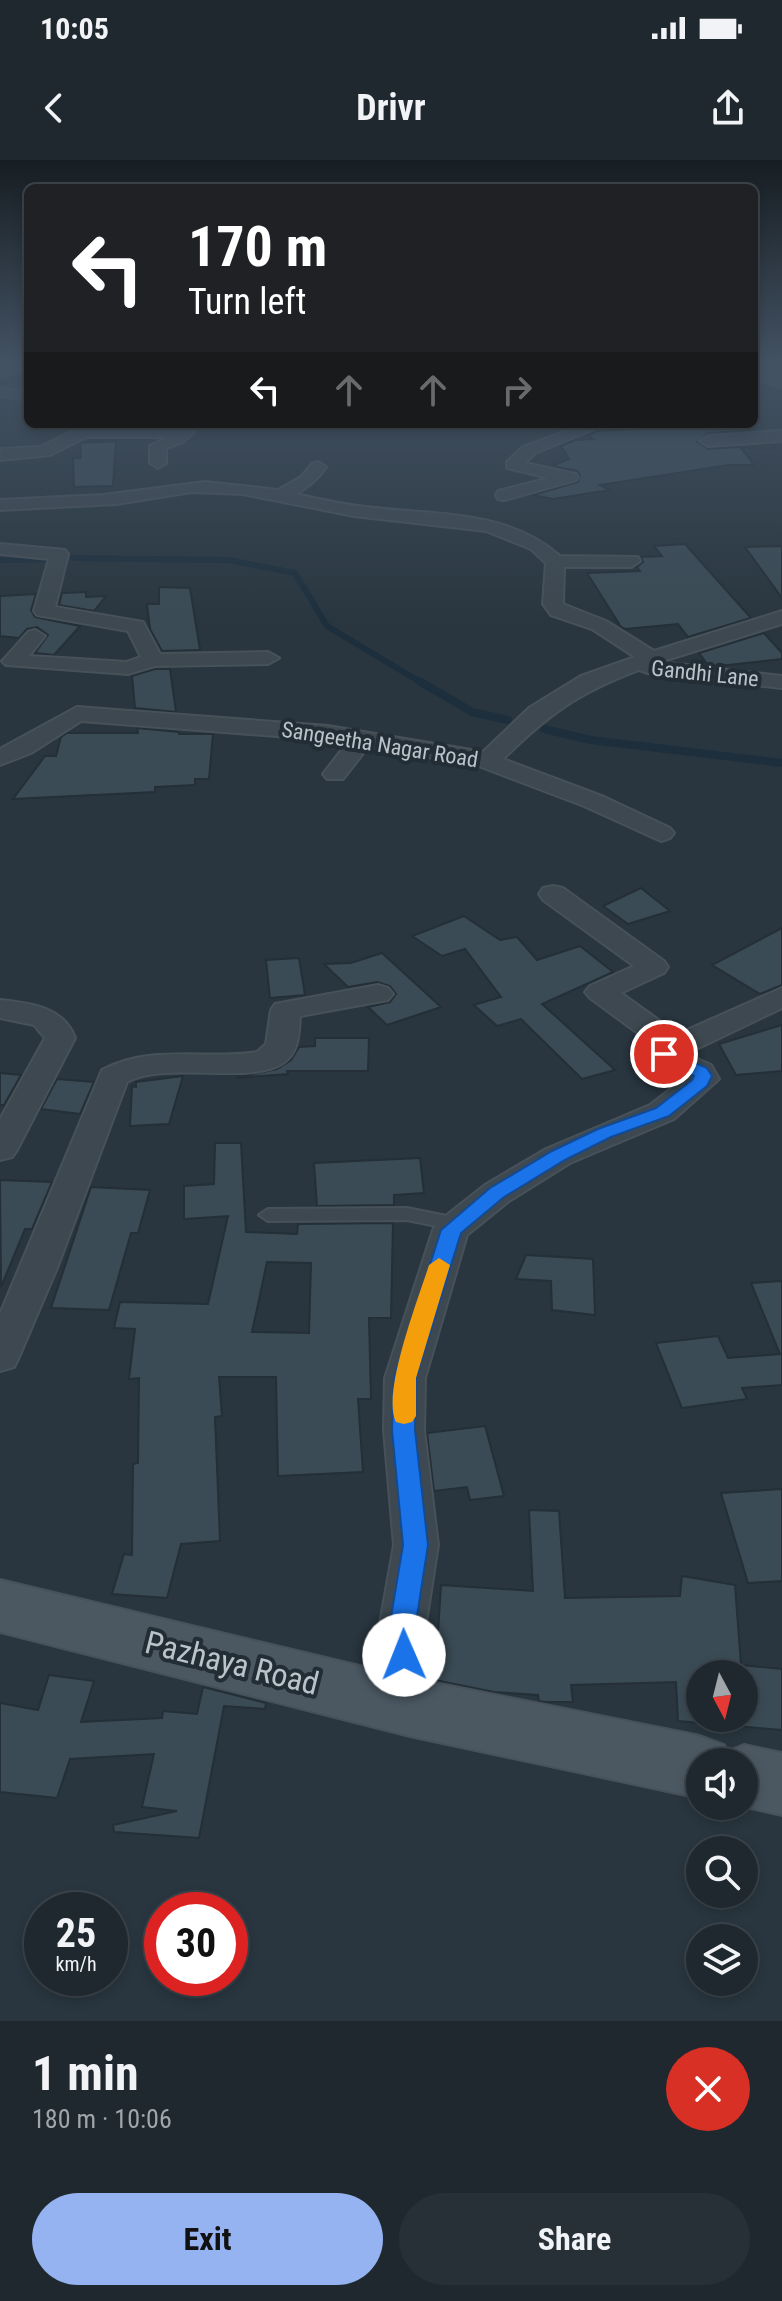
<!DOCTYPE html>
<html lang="en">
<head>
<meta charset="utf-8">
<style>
	:root { --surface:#1f282f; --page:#273037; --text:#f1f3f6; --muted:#a1a6aa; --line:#3c444b; --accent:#95b2f1 }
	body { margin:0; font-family:"Roboto Condensed",sans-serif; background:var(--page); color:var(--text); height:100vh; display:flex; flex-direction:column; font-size:30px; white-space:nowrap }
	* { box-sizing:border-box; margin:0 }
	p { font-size:26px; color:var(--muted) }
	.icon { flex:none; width:44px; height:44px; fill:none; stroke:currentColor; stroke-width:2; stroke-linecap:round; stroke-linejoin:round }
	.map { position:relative; height:1861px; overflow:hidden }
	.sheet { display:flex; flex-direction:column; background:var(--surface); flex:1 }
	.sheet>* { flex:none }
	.guide { position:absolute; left:24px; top:24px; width:734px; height:244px; border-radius:12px; box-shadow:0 4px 12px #0003,0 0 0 2px var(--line); background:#202124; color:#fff; overflow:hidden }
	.needle { width:52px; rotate:173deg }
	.buttons { position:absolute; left:686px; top:1500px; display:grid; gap:16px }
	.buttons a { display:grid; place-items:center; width:72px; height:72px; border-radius:50%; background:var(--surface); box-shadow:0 4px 12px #0003,0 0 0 2px var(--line); font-size:40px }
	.speed { position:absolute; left:24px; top:1732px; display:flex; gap:16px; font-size:40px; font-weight:700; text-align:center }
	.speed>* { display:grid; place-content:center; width:104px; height:104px; border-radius:50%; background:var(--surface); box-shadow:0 4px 12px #0003,0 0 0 2px var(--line); line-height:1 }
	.speed small { font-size:20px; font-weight:400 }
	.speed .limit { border:12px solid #d22; background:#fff; color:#111 }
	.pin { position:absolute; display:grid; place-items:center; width:68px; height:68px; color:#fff; margin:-34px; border:4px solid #fff; border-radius:50%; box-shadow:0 2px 8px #0007 }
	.me { position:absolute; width:88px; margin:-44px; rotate:359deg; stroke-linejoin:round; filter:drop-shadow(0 0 6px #0008) }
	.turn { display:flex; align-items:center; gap:28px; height:168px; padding:0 32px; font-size:36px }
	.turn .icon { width:104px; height:104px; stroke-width:2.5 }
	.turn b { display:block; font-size:56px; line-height:68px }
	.lanes { display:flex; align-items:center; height:76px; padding:0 32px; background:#0003; justify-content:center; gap:40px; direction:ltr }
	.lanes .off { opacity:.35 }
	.round { display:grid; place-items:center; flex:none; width:84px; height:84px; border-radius:42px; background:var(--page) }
	.summary { display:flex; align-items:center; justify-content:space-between; height:136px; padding:0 32px }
	h1 { font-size:48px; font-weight:700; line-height:60px }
	.primary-button { display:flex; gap:16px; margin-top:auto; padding:16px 32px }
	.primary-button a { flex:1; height:92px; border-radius:48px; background:var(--accent); color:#111; font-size:32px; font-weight:700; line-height:92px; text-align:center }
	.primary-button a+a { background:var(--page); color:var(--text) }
	.status { display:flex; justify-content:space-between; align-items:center; height:56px; padding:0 40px; background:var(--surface); direction:ltr }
	.status svg { height:22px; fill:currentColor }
	header { display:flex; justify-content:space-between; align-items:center; height:104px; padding:0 32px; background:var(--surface); font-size:36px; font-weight:700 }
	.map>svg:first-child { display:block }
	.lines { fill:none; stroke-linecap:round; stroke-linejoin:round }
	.stream-far2 { stroke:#1d2f3d; stroke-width:5 }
	.stream-far1 { stroke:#1d2f3d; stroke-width:6 }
	.stream { stroke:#1d2f3d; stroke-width:8 }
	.building { fill:#3b4b55; stroke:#242f37; stroke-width:2; fill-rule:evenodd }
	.lane-casing { stroke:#475159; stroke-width:4 }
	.street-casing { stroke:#475159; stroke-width:4 }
	.secondary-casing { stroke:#475159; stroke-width:4 }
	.lane { fill:#3d4850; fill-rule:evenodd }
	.street { fill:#3d4850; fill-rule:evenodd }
	.secondary { fill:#4b5862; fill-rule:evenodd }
	.route { fill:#1a73e8; stroke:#114b97; stroke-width:2 }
	.slow { fill:#f59e0b }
	.labels { text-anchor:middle; stroke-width:8; stroke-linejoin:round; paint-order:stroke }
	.far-street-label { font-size:22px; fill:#bac3ca; stroke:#222d35 }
	.near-street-label { font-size:32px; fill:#bac3ca; stroke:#222d35 }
</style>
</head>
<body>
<div class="status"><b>10:05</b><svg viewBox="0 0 49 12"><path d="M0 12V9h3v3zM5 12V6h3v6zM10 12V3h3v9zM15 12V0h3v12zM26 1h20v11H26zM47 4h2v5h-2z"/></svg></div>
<header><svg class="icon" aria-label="back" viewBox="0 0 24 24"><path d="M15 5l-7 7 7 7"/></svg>Drivr<svg class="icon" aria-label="share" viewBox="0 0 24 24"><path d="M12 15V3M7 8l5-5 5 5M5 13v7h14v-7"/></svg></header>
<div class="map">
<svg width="782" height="1861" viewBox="0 0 782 1861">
	<rect width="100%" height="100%" fill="#29363f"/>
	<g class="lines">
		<polyline class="stream-far2" points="0,223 28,214"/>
		<g class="stream-far1">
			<polyline points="73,398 228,400 295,413 327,466 422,523"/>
			<polyline points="0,400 45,399"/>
		</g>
		<g class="stream">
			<polyline points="419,521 472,552 508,560"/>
			<polyline points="544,569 591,580 782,603"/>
		</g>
	</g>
	<g class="building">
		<polygon points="748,264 754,270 708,273 697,282 708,289 772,285 775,288 741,288 754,305 729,305 600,325 610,330 553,339 533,335 578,322 580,315 577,311 552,306 569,299 561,286 576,280 593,279 588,275 597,271"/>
		<polygon points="116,281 113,326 74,327 73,298 81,298 80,283"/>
		<polygon points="685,384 751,458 688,477 678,464 625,469 621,467 587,413 640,411 637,407 643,402 641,397 662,396 654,386"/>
		<polygon points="782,386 782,438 745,387"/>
		<polygon points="159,427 190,428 200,490 162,491 150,469 147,444 159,444"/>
		<polygon points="86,432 86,437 106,436 94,451 59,445 62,433"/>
		<polygon points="36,434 31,450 35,457 80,466 54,495 35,493 48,475 37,467 27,469 19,478 0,476 0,436"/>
		<polygon points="764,473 782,493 782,499 719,506 708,505 699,493"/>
		<polygon points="155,509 170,509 176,552 135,548 132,516"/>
		<polygon points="137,568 179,572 179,574 213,574 209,619 195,619 195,625 155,627 155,632 13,639 45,596 56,596 61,577 67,573 138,573"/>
		<polygon points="641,728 670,751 628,764 603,746"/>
		<polygon points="464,756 500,780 517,777 537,800 580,786 613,812 542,844 615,910 582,919 521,859 497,866 474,845 501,837 465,789 442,796 412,776"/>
		<polygon points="782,768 782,825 760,834 712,805"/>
		<polygon points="382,793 441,847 387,865 368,847 390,842 396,834 390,826 377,822 348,827 324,804 351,803"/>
		<polygon points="299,798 305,835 270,838 266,800"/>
		<polygon points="782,865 782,911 736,915 719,884"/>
		<polygon points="315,878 369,878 368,911 287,911 288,914 236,918 277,909 291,900 299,887 315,886"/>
		<polygon points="0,913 21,915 4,945 0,945"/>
		<polygon points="183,916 169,964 130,966 132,926 136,927 136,922"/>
		<polygon points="57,919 94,922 80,954 41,949"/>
		<path d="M215,983H241L246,1072L297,1074L298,1064L393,1063L391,1158H369L371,1239H358L363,1312L278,1316L276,1217H219L222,1256L215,1257L220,1381L181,1384L167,1438L112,1434L124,1394L132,1395L133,1304L138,1303L139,1218L129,1219L135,1169L114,1168L120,1142L208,1144L228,1056L184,1059V1026L214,1024ZM267,1102L311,1103L309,1173L252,1172Z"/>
		<polygon points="420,998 424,1033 394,1035 394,1045 317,1046 314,1003"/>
		<polygon points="0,1020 52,1022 32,1069 25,1069 1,1127"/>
		<polygon points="91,1027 150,1030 138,1073 131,1073 109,1150 51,1148"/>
		<polygon points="526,1095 593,1099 595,1155 552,1150 551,1121 516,1119"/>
		<polygon points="782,1121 782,1225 742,1228 747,1239 682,1248 656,1183 718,1176 728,1198 780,1194 751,1123"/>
		<polygon points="485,1266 504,1336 470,1340 467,1327 434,1331 427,1273"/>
		<polygon points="782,1329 782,1421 748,1423 721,1333"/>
		<path d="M529,1350L559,1351L565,1438L680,1436L682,1416L735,1425L741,1505L782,1509V1570L678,1561L676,1522L571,1525L573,1542H546L539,1541L538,1535L494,1532L435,1520L441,1425L533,1431ZM700,1514H744V1558H700Z"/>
		<polygon points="49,1515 94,1521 81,1562 162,1558 163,1551 197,1554 203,1527 266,1543 265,1549 224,1546 199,1678 114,1672 113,1665 177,1651 142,1647 154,1594 70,1599 57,1638 0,1632 0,1543 38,1550"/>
	</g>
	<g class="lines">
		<g class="lane-casing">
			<polygon id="lane" points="407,1048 457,1058 466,1064 457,1070 407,1060 268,1061 259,1055 268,1049"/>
		</g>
		<g class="street-casing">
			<g id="street">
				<polygon points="28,201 28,209 0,217 0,209"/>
				<polygon points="754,210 782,218 782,227 754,219"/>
				<polygon points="0,228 28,232 28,240 0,236"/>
				<polygon points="87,264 107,264 104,268 186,267 194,272 183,282 166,288 166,303 158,308 150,303 150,286 168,277 86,277 50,295 0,300 1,289 41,287"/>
				<polygon points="584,264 606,264 535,293 525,303 576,314 578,317 576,320 504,340 498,339 496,335 498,331 549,318 507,308 507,302 523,287"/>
				<polygon points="782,271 782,281 708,286 700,281 708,276"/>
				<path d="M318,302L326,307C317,320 309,326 296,334C322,340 349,346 376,348C440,355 509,351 560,396L638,397L640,401L631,407H564L563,444L606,461L654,491L782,451V464L660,502L782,516V528L648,513L639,510C578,533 550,553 503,599L602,636L670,668L674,673L670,678L661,681L584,646L476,605L368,587L343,619H327L323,614L347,583L328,580L81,561L31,593L0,605V589L77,547L328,566L483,592L529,548L581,516L635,497L592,469L551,455L543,444L546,403L531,389L486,371L354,356L243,334L192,332L116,344L0,350V340L103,335L205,322L278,330L301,317L312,304Z"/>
				<polygon points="0,384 65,390 68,394 55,447 143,462 160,494 268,492 279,498 268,504 155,506 128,514 6,505 2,501 6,497 28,472 35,470 45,476 29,496 127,502 141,497 128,471 37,455 34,451 49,399 0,394"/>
				<polygon points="553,726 563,728 664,801 668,807 664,813 621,833 678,874 782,828 782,848 686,894 711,905 719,919 674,959 570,1003 509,1041 467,1075 425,1218 424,1270 438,1385 425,1469 434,1547 427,1562 410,1568 393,1562 386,1547 379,1469 394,1385 384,1270 385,1218 433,1070 438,1062 485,1025 546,989 650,945 686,917 653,903 648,892 654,885 590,838 585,832 590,826 634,806 543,740 539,734 543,728"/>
				<path d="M378,825L388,828L393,834L388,840L300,856C299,871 299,887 289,898C261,929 169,899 127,922L57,1108L19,1197L14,1207L0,1211V1154L102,910C151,884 204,900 257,892L266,884L271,850L275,844Z"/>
				<path d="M0,840C30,843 64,847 75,878L17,990L12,997L0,1000V959L45,878L34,865L0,858Z"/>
			</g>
		</g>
		<g class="secondary-casing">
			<polygon id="secondary" points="0,1420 410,1518 700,1576 724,1585 727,1592 744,1585 782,1593 782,1655 742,1646 744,1602 700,1602 700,1638 410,1576 0,1472"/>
		</g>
		<use href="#lane" class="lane"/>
		<use href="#street" class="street"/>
		<use href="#secondary" class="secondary"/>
	</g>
	<linearGradient id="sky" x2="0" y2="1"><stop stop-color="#171e23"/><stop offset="0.44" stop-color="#435263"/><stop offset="1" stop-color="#435263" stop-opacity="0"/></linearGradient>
	<rect width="782" height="462" fill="url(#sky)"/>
	<polygon class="route" points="664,889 707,908 712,916 707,926 669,956 611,977 565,1000 504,1037 461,1073 416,1218 415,1270 428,1385 415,1469 418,1495 414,1503 404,1506 395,1503 389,1469 403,1385 392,1270 394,1218 441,1070 490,1028 552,991 598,969 656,948 692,920 694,916 657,898 655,894 657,891"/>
	<path class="slow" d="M439,1098L450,1105L416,1218V1256L412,1262L404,1264L396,1262C381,1234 419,1137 429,1105Z"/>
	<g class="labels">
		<g class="far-street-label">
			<text transform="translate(705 513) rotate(6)" y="8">Gandhi Lane</text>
			<text transform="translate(380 584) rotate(9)" y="8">Sangeetha Nagar Road</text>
		</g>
		<g class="near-street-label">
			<text transform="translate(232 1503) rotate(14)" y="11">Pazhaya Road</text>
		</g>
	</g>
</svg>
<div class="buttons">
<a><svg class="needle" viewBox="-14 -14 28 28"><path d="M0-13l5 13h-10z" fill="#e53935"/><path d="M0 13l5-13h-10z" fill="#a1a6aa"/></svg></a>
<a><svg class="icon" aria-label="sound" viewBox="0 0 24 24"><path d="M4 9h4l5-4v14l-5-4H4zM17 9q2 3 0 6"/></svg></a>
<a><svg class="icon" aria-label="search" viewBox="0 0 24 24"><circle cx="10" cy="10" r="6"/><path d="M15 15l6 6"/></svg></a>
<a><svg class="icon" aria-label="layers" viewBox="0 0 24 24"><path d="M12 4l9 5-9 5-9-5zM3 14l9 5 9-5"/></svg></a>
</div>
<div class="speed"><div>25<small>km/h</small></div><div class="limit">30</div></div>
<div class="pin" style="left:664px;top:894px;background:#d93025"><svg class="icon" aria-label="arrive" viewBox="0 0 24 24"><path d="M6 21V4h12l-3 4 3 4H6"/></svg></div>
<svg class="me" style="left:404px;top:1495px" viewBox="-20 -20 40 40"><circle r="19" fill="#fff"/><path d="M0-13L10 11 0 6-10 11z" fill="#1a73e8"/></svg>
<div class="guide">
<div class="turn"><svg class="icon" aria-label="left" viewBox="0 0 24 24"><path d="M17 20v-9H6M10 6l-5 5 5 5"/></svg><div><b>170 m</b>Turn left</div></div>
<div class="lanes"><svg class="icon" aria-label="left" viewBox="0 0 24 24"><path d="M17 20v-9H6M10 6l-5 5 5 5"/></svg><svg class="icon off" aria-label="ahead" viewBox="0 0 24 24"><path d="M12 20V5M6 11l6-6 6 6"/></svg><svg class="icon off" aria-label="ahead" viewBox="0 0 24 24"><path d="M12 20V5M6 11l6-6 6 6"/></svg><svg class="icon off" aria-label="right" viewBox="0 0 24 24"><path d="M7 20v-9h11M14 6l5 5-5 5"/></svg></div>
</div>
</div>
<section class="sheet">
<div class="summary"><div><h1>1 min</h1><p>180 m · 10:06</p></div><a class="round" style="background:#d93025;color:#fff"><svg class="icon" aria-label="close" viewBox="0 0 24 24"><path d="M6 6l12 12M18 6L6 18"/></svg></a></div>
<div class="primary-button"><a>Exit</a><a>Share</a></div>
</section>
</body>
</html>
